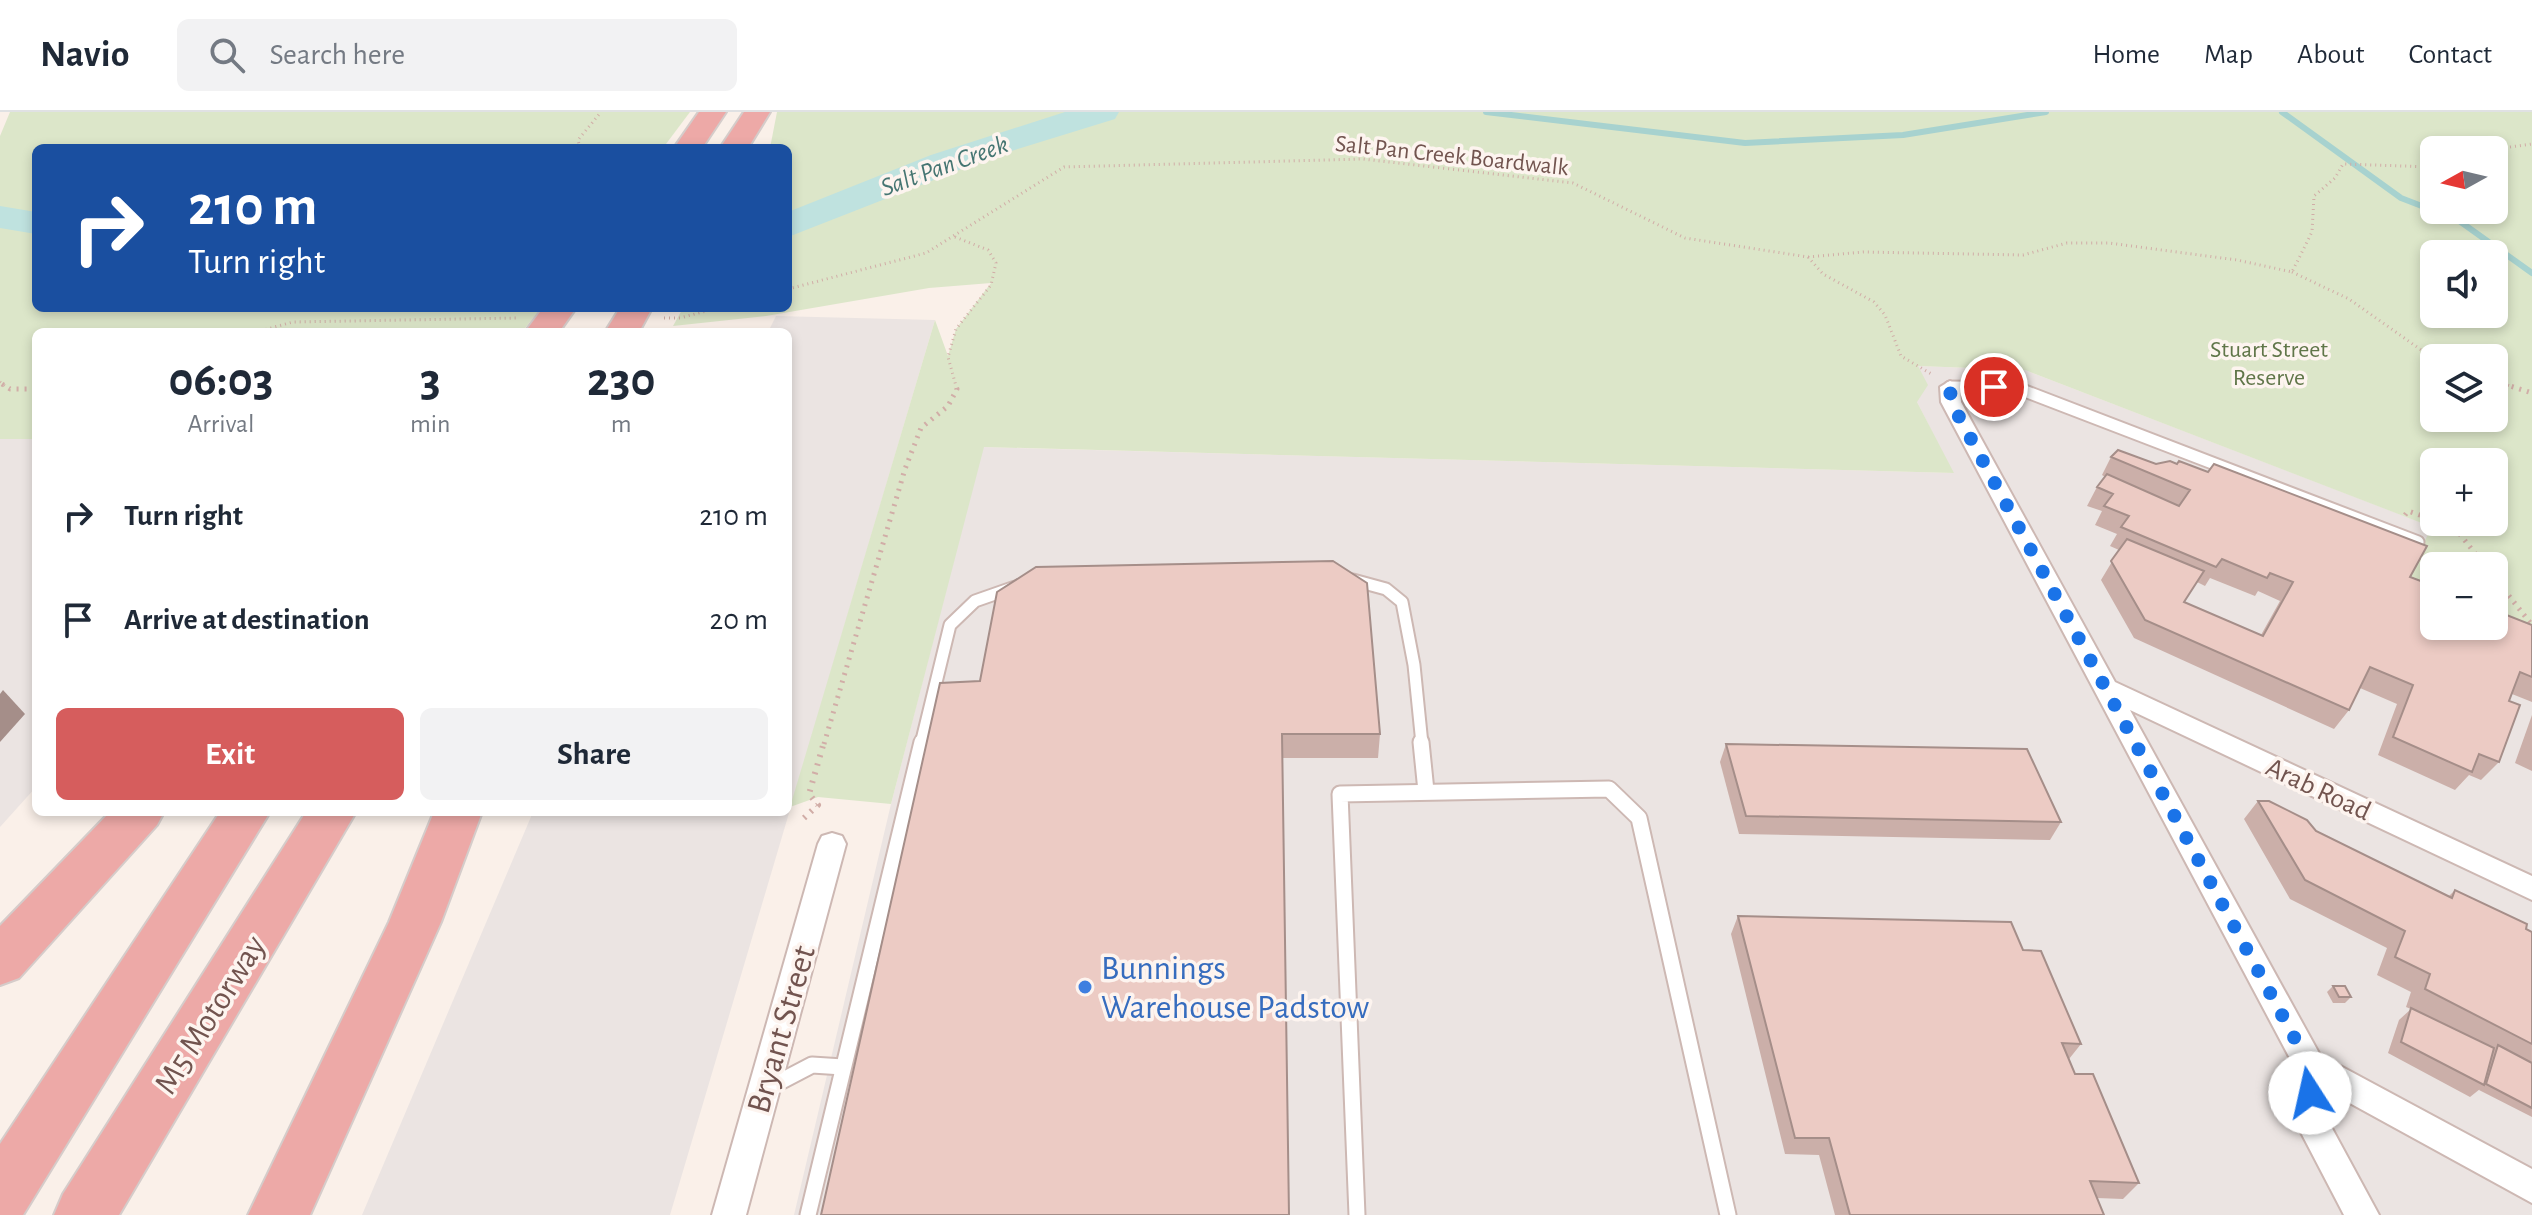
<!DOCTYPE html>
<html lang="en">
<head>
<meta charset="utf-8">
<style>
	:root { --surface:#fff; --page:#f2f2f3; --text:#1f2937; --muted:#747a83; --line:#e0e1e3; --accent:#d65d5d }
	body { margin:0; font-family:"Alegreya Sans",sans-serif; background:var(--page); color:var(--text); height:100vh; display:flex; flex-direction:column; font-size:30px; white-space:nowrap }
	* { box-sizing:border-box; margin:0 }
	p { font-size:26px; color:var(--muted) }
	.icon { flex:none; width:44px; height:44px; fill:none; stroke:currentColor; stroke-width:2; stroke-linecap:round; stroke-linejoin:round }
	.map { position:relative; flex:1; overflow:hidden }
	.drawer { position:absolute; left:32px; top:216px; width:760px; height:488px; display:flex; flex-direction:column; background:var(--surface); border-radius:12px; box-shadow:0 4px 12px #0003 }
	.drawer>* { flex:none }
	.banner { position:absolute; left:32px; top:32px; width:760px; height:168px; border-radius:12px; box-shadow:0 4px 12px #0003; background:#1a4fa0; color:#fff; overflow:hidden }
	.needle { width:52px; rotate:262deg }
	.tools { position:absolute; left:2420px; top:24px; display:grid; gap:16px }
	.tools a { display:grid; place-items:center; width:88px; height:88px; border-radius:12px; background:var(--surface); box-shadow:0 4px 12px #0003; font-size:40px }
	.pin { position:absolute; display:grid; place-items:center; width:68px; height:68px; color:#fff; margin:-34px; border:4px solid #fff; border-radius:50%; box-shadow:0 2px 8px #0007 }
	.me { position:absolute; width:88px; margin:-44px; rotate:350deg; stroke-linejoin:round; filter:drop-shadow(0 0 6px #0008) }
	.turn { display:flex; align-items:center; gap:28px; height:168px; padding:0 24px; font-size:36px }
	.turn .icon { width:104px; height:104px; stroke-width:2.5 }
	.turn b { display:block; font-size:56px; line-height:68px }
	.eta { display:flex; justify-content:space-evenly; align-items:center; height:136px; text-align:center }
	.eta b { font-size:48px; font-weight:600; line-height:56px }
	.cta { display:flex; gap:16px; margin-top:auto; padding:16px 24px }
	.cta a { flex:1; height:92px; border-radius:12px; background:var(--accent); color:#fff; font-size:32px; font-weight:600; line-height:92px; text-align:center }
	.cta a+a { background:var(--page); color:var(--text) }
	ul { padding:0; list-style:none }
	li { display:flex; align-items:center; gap:24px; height:104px; padding:0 24px }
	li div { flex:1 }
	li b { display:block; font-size:30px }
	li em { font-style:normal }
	header { display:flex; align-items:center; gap:48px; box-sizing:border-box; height:112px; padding:0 40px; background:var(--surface); border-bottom:2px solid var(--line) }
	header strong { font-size:38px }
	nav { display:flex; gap:44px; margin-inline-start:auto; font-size:28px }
	.search { width:560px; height:72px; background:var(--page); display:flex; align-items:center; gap:20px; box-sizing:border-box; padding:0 28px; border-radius:12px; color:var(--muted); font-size:30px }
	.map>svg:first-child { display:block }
	.industrial { fill:#ebe4e2 }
	.green { fill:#dce6c9; fill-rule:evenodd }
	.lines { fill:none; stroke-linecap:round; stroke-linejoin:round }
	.stream { stroke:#a7d2cf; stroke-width:6 }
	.river { fill:#bfe2df; fill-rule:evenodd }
	.lane-far1-casing { stroke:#cdb8b3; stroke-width:15 }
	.lane-casing { stroke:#cdb8b3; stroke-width:19 }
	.street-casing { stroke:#cdb8b3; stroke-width:4 }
	.highway-casing { stroke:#d5ccca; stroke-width:4 }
	.path-far2 { stroke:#d1ada7; stroke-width:3; stroke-dasharray:1 4; stroke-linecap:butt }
	.path-far1 { stroke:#d1ada7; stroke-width:5; stroke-dasharray:2 6; stroke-linecap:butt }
	.path { stroke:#d1ada7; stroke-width:6; stroke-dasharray:2 7; stroke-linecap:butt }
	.lane-far1 { stroke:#fff; stroke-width:11 }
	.lane { stroke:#fff; stroke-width:15 }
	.street { fill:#fff; fill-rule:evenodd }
	.highway { fill:#eda9a7; fill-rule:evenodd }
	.wall { fill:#cbafa9; fill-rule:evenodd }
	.shaded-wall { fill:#a58e89 }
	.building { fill:#eccbc4; stroke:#a58e89; stroke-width:2 }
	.route { stroke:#1a73e8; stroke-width:14; stroke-dasharray:0 25.2 }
	.shop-dot { fill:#3f7fe0; stroke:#fdf4ef; stroke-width:3 }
	.labels { text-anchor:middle; stroke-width:7; stroke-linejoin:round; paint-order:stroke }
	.far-street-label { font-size:24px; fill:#72544f; stroke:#fdf4ef }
	.far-park-label { font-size:24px; fill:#607649; stroke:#fdf4ef }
	.far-water-label { font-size:26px; font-style:italic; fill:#457572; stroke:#fdf4ef }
	.street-label { font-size:28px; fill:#72544f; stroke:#fdf4ef }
	.near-shop-label { font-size:34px; fill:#366cbe; stroke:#fdf4ef; text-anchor:start }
	.near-street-label { font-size:34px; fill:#72544f; stroke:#fdf4ef }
</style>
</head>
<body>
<header>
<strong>Navio</strong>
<div class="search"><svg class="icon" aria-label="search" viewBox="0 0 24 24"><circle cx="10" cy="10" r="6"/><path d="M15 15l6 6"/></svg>Search here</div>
<nav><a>Home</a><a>Map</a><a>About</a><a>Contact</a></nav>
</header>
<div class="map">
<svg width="2532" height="1103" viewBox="0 0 2532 1103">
	<rect width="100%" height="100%" fill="#faf0e9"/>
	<g class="industrial">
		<polygon points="776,204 935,208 670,1103 362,1103 533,700 788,700 788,220 768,220"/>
		<polygon points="1917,254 2025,258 2433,415 2397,483 2434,514 2532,538 2532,1103 794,1103 891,692 983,335 1953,361 1917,290"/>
		<polygon points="0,327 36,327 36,675 0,715"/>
	</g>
	<g class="green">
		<polygon points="10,0 690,0 663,36 36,36 36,196 541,196 522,220 36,220 36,327 0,327 0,24"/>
		<path d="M777,0H2532V538L2494,514V454H2434V499L2396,483L2432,415L2025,258L1918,254L1928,273L1917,290L1954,361L984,335L891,692L818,685L790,695L935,208L948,244L956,217L991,171L929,176L766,204L673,214L683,196H788V36H770ZM2434,38H2494V98H2434ZM2434,142H2494V202H2434ZM2434,246H2494V306H2434ZM2434,350H2494V410H2434Z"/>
	</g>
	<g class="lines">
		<g class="stream">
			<polyline points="1486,0 1745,31 1903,23 2046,0"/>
			<polyline points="2282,0 2401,86 2458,108 2532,161"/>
		</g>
		<g class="river">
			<polygon points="1065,0 1119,0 1115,7 995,44 788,125 788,100 931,43"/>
			<polygon points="0,94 36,100 36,122 0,116"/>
		</g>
		<g class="lane-far1-casing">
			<g id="lane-far1">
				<polyline points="1950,275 2017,276 2418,430"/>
				<polyline points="1353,468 1386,477 1402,490 1414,553 1422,632"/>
				<polyline points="921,632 950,513 975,489 1015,475"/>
			</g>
		</g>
		<g class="lane-casing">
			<g id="lane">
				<polyline points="1421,630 1426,679"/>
				<polyline points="768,976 812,953 843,955"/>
				<polyline points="808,1103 922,630"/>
				<polyline points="1357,1103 1340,682 1609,677 1639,706 1728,1103"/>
			</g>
		</g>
		<g class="street-casing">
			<g id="street">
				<polygon points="1950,269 1960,275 1961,290 2115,570 2532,764 2532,788 2130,598 2320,943 2532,1057 2532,1091 2326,978 2327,1007 2379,1103 2344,1103 2295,1009 2294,954 1941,290 1940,275"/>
				<polygon points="832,721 842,724 846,732 746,1103 712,1103 818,732 822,724"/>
			</g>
		</g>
		<g class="highway-casing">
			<g id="highway">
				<polygon points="699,0 726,0 702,36 674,36"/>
				<polygon points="744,0 770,0 748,36 720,36"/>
				<polygon points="543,196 576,196 559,220 525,220"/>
				<polygon points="620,196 652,196 639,220 605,220"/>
				<polygon points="110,700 164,700 157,713 19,866 0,873 0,814"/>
				<polygon points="220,700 270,700 23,1103 0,1103 0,1032"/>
				<polygon points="306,700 356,700 119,1103 54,1103 63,1082"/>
				<polygon points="434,700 482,700 441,810 310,1103 248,1103 389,810"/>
			</g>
		</g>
		<g class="path-far2">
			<polyline points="580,36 578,28 601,0"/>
			<polyline points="2494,47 2510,35 2532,32"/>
			<polyline points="955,125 988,138 996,151 991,173 956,217 948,245 956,274"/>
			<polyline points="1808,145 1823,162 1874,190 1885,203 1901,244 1933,263"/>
			<polyline points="2292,160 2349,187 2434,247"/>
			<polyline points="788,177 926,141 1064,55 1363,47 1573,71 1685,126 1808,145 1863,140 2023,143 2067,131 2109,131 2237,148 2292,160 2312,120 2314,84 2335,66 2343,52 2434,55"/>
			<polyline points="664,206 680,206 717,196"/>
			<polyline points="256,220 293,210 518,206"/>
			<polyline points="2494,268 2510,274"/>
			<polyline points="0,270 5,274"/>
		</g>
		<g class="path-far1">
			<polyline points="2,272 10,277 36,277"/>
			<polyline points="2504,272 2532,281"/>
			<polyline points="2405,403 2408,399 2434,408"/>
			<polyline points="2439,410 2459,421 2485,454"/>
			<polyline points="2494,465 2532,513"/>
			<polyline points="824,632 905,357 921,316 948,294 957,277 955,272"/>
		</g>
		<polyline class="path" points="804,706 818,693 809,682 824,630"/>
		<use href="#lane-far1" class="lane-far1"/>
		<use href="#lane" class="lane"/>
		<use href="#street" class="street"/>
		<use href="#highway" class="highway"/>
	</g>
	<g class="wall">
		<path d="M2111,345L2532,513V590L2512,582L2509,589L2499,650L2481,668L2469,663L2455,678L2378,643L2397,592L2360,576L2349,598L2334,617L2134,526L2101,468L2119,438L2110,434L2117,422L2095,413L2102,399L2087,394L2097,375L2105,365L2102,363ZM2210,466L2255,484L2258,479L2280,489L2261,523L2184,490L2197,470L2205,474Z"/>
		<polygon points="940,571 1380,622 1378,646 1283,646"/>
		<polygon points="2532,603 2532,659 2515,651"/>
		<polygon points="1726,632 2061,710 2050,728 1739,722 1720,650"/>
		<polygon points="2258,689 2316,719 2449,784 2455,778 2532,820 2532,1005 2479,978 2480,977 2470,985 2388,941 2399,908 2411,897 2406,895 2411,880 2377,863 2387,836 2290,787 2244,707"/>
		<polygon points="1738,804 2023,838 2081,932 2069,947 2075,962 2139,1071 2123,1087 2097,1086 2104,1103 1835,1103 1819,1043 1785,1042 1731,822"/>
		<polygon points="2333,874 2351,885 2345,891 2333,891 2327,880"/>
	</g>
	<polygon class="shaded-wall" points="3,578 25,602 0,630 0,582"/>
	<g class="building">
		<polygon points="2118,338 2156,352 2170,349 2177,352 2179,349 2208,360 2214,352 2427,434 2410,465 2434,474 2434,514 2494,514 2494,498 2532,513 2532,565 2520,560 2509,589 2520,593 2499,650 2479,642 2472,660 2393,625 2413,573 2370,555 2349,598 2145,508 2111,449 2127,427 2204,459 2184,490 2263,524 2293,470 2270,461 2267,466 2222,447 2216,455 2121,415 2129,404 2104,394 2113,382 2097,375 2107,362 2179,394 2190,378 2111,345"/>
		<polygon points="1333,449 1367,471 1380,622 1282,622 1289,1103 821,1103 940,571 980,569 997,480 1036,455"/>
		<polygon points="1726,632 2027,637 2061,710 1746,704"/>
		<polygon points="2258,689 2269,689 2307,708 2316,719 2452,786 2455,778 2527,812 2526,817 2532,820 2532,932 2425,877 2430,862 2395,845 2405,819 2305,768"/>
		<polygon points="1738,804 2011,810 2023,838 2041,839 2081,932 2062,931 2075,962 2093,962 2139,1071 2090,1069 2104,1103 1850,1103 1829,1026 1795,1026"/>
		<polygon points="2333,874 2345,874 2351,885 2339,885"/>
		<polygon points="2411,896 2494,936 2484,973 2401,930"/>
		<polygon points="2498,933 2532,951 2532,996 2486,972"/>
	</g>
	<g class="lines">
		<polyline class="route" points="1994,275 1950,275 1951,290 2309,953 2310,981"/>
	</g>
	<circle class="shop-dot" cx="1085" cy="875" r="8"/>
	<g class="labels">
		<g class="far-street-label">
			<text transform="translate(1452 43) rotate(6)" y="8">Salt Pan Creek Boardwalk</text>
		</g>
		<g class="far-park-label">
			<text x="2269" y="245">Stuart Street<tspan x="2269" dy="28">Reserve</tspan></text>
		</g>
		<g class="far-water-label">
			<text transform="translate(944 53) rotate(-20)" y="9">Salt Pan Creek</text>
		</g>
		<g class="street-label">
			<text transform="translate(2319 676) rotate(25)" y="10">Arab Road</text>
		</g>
		<g class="near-shop-label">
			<text x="1101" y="867">Bunnings<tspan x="1101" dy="39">Warehouse Padstow</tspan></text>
		</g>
		<g class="near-street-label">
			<text transform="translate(209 902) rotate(-58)" y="12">M5 Motorway</text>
			<text transform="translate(780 917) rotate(-74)" y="12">Bryant Street</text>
		</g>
	</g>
</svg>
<div class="tools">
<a><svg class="needle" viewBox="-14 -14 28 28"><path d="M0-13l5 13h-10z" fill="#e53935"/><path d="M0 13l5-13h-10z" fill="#747a83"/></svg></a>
<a><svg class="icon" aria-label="sound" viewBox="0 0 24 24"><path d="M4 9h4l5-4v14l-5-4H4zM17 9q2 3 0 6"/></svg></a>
<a><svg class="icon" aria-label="layers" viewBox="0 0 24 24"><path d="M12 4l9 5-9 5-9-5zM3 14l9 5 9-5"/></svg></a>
<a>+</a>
<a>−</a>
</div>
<div class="pin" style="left:1994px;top:275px;background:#d93025"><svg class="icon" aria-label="arrive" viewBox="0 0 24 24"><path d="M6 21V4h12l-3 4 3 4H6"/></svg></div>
<svg class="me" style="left:2310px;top:981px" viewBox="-20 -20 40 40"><circle r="19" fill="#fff"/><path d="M0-13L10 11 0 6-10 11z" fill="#1a73e8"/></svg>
<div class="banner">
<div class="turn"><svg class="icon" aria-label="right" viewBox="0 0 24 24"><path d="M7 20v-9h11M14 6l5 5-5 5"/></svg><div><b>210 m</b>Turn right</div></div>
</div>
<section class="drawer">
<div class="eta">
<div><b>06:03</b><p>Arrival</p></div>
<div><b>3</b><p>min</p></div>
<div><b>230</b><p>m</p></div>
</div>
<ul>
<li><svg class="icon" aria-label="right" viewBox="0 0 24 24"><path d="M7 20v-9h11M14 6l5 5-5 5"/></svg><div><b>Turn right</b></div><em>210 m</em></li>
<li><svg class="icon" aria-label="arrive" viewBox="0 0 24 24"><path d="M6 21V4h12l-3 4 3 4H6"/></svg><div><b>Arrive at destination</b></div><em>20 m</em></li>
</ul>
<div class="cta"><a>Exit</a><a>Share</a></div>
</section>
</div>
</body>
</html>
